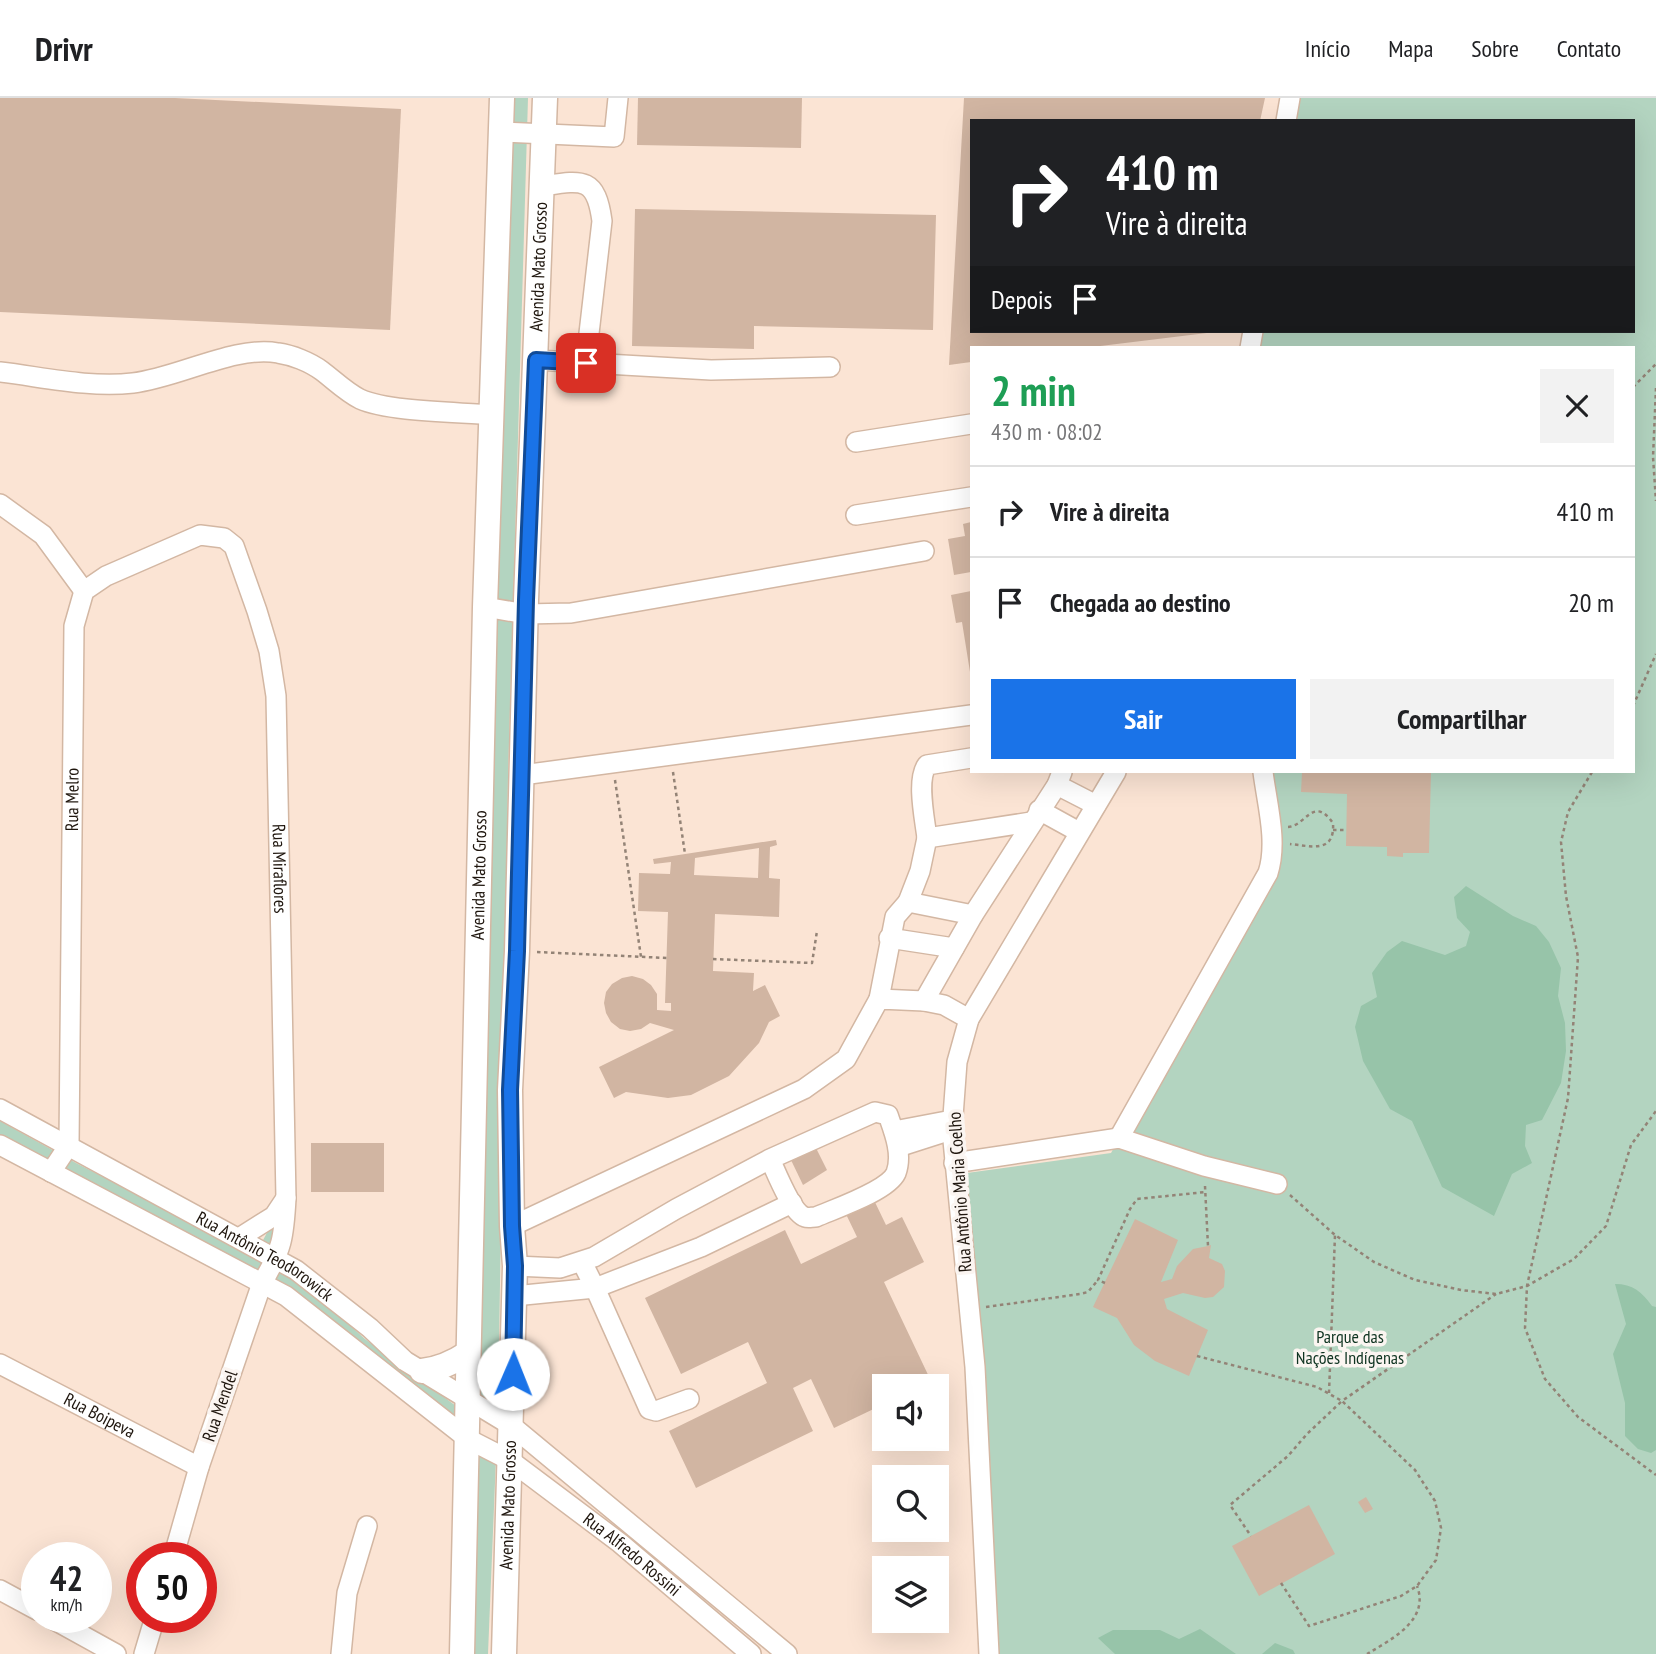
<!DOCTYPE html>
<html lang="pt">
<head>
<meta charset="utf-8">
<style>
	:root { --surface:#fff; --page:#f2f2f2; --text:#202124; --muted:#757577; --line:#e0e0e0; --accent:#1a73e8 }
	body { margin:0; font-family:"PT Sans Narrow",sans-serif; background:var(--page); color:var(--text); height:100vh; display:flex; flex-direction:column; font-size:26px; white-space:nowrap }
	* { box-sizing:border-box; margin:0 }
	p { font-size:23px; color:var(--muted) }
	.icon { flex:none; width:38px; height:38px; fill:none; stroke:currentColor; stroke-width:2; stroke-linecap:round; stroke-linejoin:round }
	.map { position:relative; flex:1; overflow:hidden }
	.drawer { position:absolute; left:970px; top:248px; width:665px; height:427px; display:flex; flex-direction:column; background:var(--surface); border-radius:0px; box-shadow:0 7px 28px #0002 }
	.drawer>* { flex:none }
	.hud { position:absolute; left:970px; top:21px; width:665px; height:214px; border-radius:0px; box-shadow:0 7px 28px #0002; background:#202124; color:#fff; overflow:hidden }
	.controls { position:absolute; left:872px; top:1276px; display:grid; gap:14px }
	.controls a { display:grid; place-items:center; width:77px; height:77px; border-radius:0px; background:var(--surface); box-shadow:0 7px 28px #0002; font-size:35px }
	.speed { position:absolute; left:21px; top:1444px; display:flex; gap:14px; font-size:35px; font-weight:700; text-align:center }
	.speed>* { display:grid; place-content:center; width:91px; height:91px; border-radius:50%; background:var(--surface); box-shadow:0 7px 28px #0002; line-height:1 }
	.speed small { font-size:18px; font-weight:400 }
	.speed .limit { border:10px solid #d22; background:#fff; color:#111 }
	.pin { position:absolute; display:grid; place-items:center; width:60px; height:60px; color:#fff; margin:-30px; border-radius:14px; box-shadow:0 4px 10px #0006 }
	.me { position:absolute; width:77px; margin:-38px; rotate:1deg; stroke-linejoin:round; filter:drop-shadow(0 0 5px #0008) }
	.turn { display:flex; align-items:center; gap:24px; height:147px; padding:0 21px; font-size:32px }
	.turn .icon { width:91px; height:91px; stroke-width:2.5 }
	.turn b { display:block; font-size:49px; line-height:60px }
	.then { display:flex; align-items:center; height:66px; padding:0 21px; background:#0003; gap:14px; font-size:26px }
	.round { display:grid; place-items:center; flex:none; width:74px; height:74px; border-radius:0px; background:var(--page) }
	.summary { display:flex; align-items:center; justify-content:space-between; height:119px; padding:0 21px }
	h1 { font-size:42px; font-weight:700; line-height:52px; color:#1e9e55 }
	.cta { display:flex; gap:14px; margin-top:auto; padding:14px 21px }
	.cta a { flex:1; height:80px; border-radius:0px; background:var(--accent); color:#fff; font-size:28px; font-weight:700; line-height:80px; text-align:center }
	.cta a+a { background:var(--page); color:var(--text) }
	ul { padding:0; list-style:none }
	li { display:flex; align-items:center; gap:21px; height:91px; padding:0 21px; border-top:2px solid var(--line) }
	li div { flex:1 }
	li b { display:block; font-size:26px }
	li em { font-style:normal }
	header { display:flex; align-items:center; gap:42px; box-sizing:border-box; height:98px; padding:0 35px; background:var(--surface); border-bottom:2px solid var(--line) }
	header strong { font-size:33px }
	nav { display:flex; gap:38px; margin-inline-start:auto; font-size:24px }
	.map>svg:first-child { display:block }
	.green { fill:#b3d4c0 }
	.forest { fill:#97c4a9 }
	.building { fill:#d1b5a2; fill-rule:evenodd }
	.lines { fill:none; stroke-linecap:round; stroke-linejoin:round }
	.minor-casing { stroke:#d3b7a3; stroke-width:22 }
	.major-casing { stroke:#d3b7a3; stroke-width:27 }
	.path { stroke:#938376; stroke-width:2.5; stroke-dasharray:3.5 3.5; stroke-linecap:butt }
	.minor { stroke:#fff; stroke-width:19 }
	.major { stroke:#fff; stroke-width:24 }
	.route-casing { stroke:#114b97; stroke-width:18 }
	.route { stroke:#1a73e8; stroke-width:12 }
	.labels { text-anchor:middle; stroke-width:7; stroke-linejoin:round; paint-order:stroke }
	.street-label { font-size:18px; fill:#1f160e; stroke:#fbf5f1 }
	.park-label { font-size:18px; fill:#0e3320; stroke:#fbf5f1 }
</style>
</head>
<body>
<header>
<strong>Drivr</strong>
<nav><a>Início</a><a>Mapa</a><a>Sobre</a><a>Contato</a></nav>
</header>
<div class="map">
<svg width="1656" height="1556" viewBox="0 0 1656 1556">
	<rect width="100%" height="100%" fill="#fbe4d4"/>
	<g class="green">
		<polygon points="505,0 528,0 508,679 498,1313 473,1297"/>
		<polygon points="1299,0 1656,0 1656,1556 996,1556 990,1361 965,1079 967,1075 1111,1055 1270,775 1265,674 1633,674 1633,250 1260,250 1263,233 1633,233 1633,23 1295,23"/>
		<polygon points="0,1023 76,1065 255,1157 269,1131 278,1121 273,1167 312,1193 365,1241 456,1308 454,1324 349,1245 0,1043"/>
		<polygon points="476,1352 496,1360 488,1556 469,1556"/>
	</g>
	<g class="forest">
		<polygon points="1466,788 1513,818 1536,828 1549,844 1561,870 1558,898 1565,925 1566,953 1561,985 1542,1022 1526,1027 1525,1048 1532,1065 1512,1076 1494,1118 1442,1089 1412,1023 1390,1011 1363,963 1355,929 1361,908 1377,899 1372,875 1387,854 1402,843 1445,857 1466,848 1470,834 1457,820 1454,799"/>
		<path d="M1615,1186C1633,1186 1642,1194 1652,1208L1656,1209V1352L1651,1355L1638,1351L1625,1338V1305L1613,1256L1626,1226Z"/>
		<polygon points="1200,1531 1236,1556 1115,1556 1098,1540 1113,1532 1160,1532 1179,1541"/>
		<polygon points="1275,1545 1293,1552 1295,1556 1262,1556"/>
	</g>
	<g class="building">
		<polygon points="0,0 175,0 401,11 390,232 0,214"/>
		<polygon points="638,0 802,0 801,50 637,47"/>
		<polygon points="964,0 1265,0 1260,23 971,23 971,233 1215,234 1084,250 971,250 971,264 949,267"/>
		<polygon points="635,111 936,117 933,232 754,228 754,251 632,248"/>
		<polygon points="971,424 971,474 954,477 948,441 965,438 963,426"/>
		<polygon points="971,493 971,574 970,574 962,524 956,525 951,497"/>
		<polygon points="1302,674 1431,674 1429,755 1403,755 1403,759 1387,758 1387,749 1346,748 1347,696 1301,694"/>
		<path d="M776,742L777,747L770,749L769,780L780,781L779,819L715,816L713,873L754,875L753,893L765,887L780,918L769,924L759,945L729,978L691,997L668,1000L626,994L614,1000L599,969L674,932L650,925L641,931L630,933L620,931L611,924L606,915L604,905L606,894L612,886L622,880L632,878L643,881L651,887L657,896V912L671,913V905H665L668,814L638,813L639,775L670,776L671,764L654,766L653,761ZM759,750L758,780L694,777L695,760Z"/>
		<rect x="311" y="1045" width="73" height="49"/>
		<polygon points="816,1050 827,1072 803,1087 791,1062"/>
		<polygon points="872,1098 886,1127 902,1119 924,1164 884,1184 931,1283 920,1288 884,1288 884,1306 834,1330 811,1281 793,1290 813,1333 696,1390 669,1333 767,1285 748,1244 681,1276 645,1200 785,1132 801,1166 857,1139 844,1112"/>
		<polygon points="1135,1121 1178,1142 1161,1184 1172,1181 1177,1168 1193,1151 1208,1148 1211,1147 1209,1160 1222,1166 1225,1173 1224,1189 1213,1199 1205,1200 1183,1195 1164,1201 1167,1211 1208,1232 1189,1278 1155,1263 1134,1247 1117,1220 1093,1209"/>
		<polygon points="1366,1399 1373,1411 1365,1415 1358,1404"/>
		<polygon points="1309,1407 1335,1456 1259,1498 1232,1448"/>
	</g>
	<g class="lines">
		<g class="minor-casing">
			<g id="minor">
				<polyline points="1286,23 1290,0"/>
				<polyline points="502,34 614,39 618,0"/>
				<path d="M542,88C582,82 596,78 602,123L588,244"/>
				<polyline points="1250,250 1253,233"/>
				<polyline points="536,262 711,272 830,269"/>
				<path d="M0,274C43,279 89,290 133,285C178,280 235,247 278,255C292,257 310,264 322,273C334,282 346,294 360,301C389,314 458,314 492,317"/>
				<polyline points="856,344 971,326"/>
				<polyline points="0,406 43,437 84,493"/>
				<polyline points="856,417 971,399"/>
				<polyline points="485,509 526,516 571,515 924,453"/>
				<polyline points="522,677 971,617"/>
				<polyline points="1057,687 1096,707"/>
				<polyline points="1039,712 1079,734"/>
				<path d="M927,740C925,722 916,682 927,667L971,660"/>
				<polyline points="908,804 973,817"/>
				<polyline points="889,840 954,850"/>
				<polyline points="879,901 895,819 908,804 920,773 927,740 1031,724"/>
				<polyline points="924,903 973,817 1057,687 1062,674"/>
				<path id="s1" d="M0,1011L296,1172L370,1230L405,1263L512,1328L787,1556"/>
				<polyline points="894,1033 952,1022"/>
				<path d="M1119,1040L1268,775C1278,744 1267,706 1263,674"/>
				<path id="s2" d="M0,1047L286,1198L468,1341L511,1363L620,1445L751,1556"/>
				<polyline points="898,1049 951,1032"/>
				<polyline points="954,1065 1119,1040 1204,1068 1277,1086"/>
				<path id="s3" d="M51,1074L69,1047L74,528L84,493L106,478L200,437L224,440L234,448L257,513L269,553L276,598L286,1100C284,1139 282,1152 262,1185L199,1369L173,1460"/>
				<polyline points="512,1128 804,991 846,961 879,901 924,903 944,907 969,921"/>
				<polyline points="239,1140 274,1118 286,1100"/>
				<polyline points="582,1164 595,1190 649,1311 656,1313 689,1301"/>
				<path d="M515,1168L560,1170L594,1159L676,1111L770,1061L875,1014L888,1017C894,1034 903,1056 896,1075C888,1093 834,1111 816,1119C812,1119 808,1120 805,1119C792,1115 776,1074 770,1061"/>
				<polyline points="514,1198 595,1190 701,1149 792,1105"/>
				<path id="s4" d="M0,1266L199,1369"/>
				<polyline points="0,1492 37,1512"/>
				<polyline points="49,1519 116,1556"/>
				<polyline points="144,1556 155,1519"/>
				<polyline points="341,1556 347,1495 367,1428"/>
				<polyline points="989,1556 975,1269 952,1032 957,964 969,921 1116,674"/>
			</g>
		</g>
		<g class="major-casing">
			<g id="major">
				<path d="M422,1273C440,1271 453,1265 468,1255"/>
				<path id="s5" d="M462,1556L485,509L502,0"/>
				<path id="s6" d="M504,1556L515,1168L512,1128L510,992L517,853L526,502L545,0"/>
			</g>
		</g>
		<g class="path">
			<polyline points="1633,289 1656,266"/>
			<polyline points="1656,290 1653,359 1656,403"/>
			<polyline points="1633,608 1656,556"/>
			<polyline points="673,674 685,756"/>
			<polyline points="1592,674 1568,714 1561,744 1566,798 1578,859 1568,1000 1527,1188 1525,1230 1545,1281 1578,1319 1656,1377"/>
			<polyline points="615,682 641,859"/>
			<path d="M1288,729C1306,728 1313,697 1333,725C1335,756 1311,748 1290,746"/>
			<polyline points="1333,732 1346,732"/>
			<polyline points="537,854 667,860"/>
			<polyline points="713,861 812,865 817,833"/>
			<polyline points="1205,1088 1208,1148"/>
			<polyline points="1290,1097 1335,1137 1374,1164 1415,1182 1461,1192 1496,1196 1527,1188 1574,1161 1606,1128 1631,1047 1656,1013"/>
			<polyline points="1105,1185 1098,1182 1130,1111 1137,1101 1206,1094"/>
			<polyline points="986,1209 1080,1196 1088,1194 1098,1182"/>
			<polyline points="1197,1258 1317,1289 1342,1303 1307,1336 1288,1358 1230,1407 1251,1438"/>
			<polyline points="1329,1295 1335,1137"/>
			<polyline points="1281,1485 1309,1528 1401,1498 1417,1488 1436,1462 1441,1430 1435,1403 1415,1372 1342,1303 1496,1196"/>
			<path d="M1367,1556C1392,1541 1430,1522 1417,1488"/>
		</g>
		<use href="#minor" class="minor"/>
		<use href="#major" class="major"/>
	</g>
	<g class="lines">
		<g class="route-casing">
			<polyline id="route" points="513,1276 515,1168 512,1128 510,992 517,853 526,502 536,262 586,265"/>
		</g>
		<use href="#route" class="route"/>
	</g>
	<g class="labels">
		<g class="street-label">
			<text dy="6" stroke="none"><textPath href="#s6" startOffset="1388">Avenida Mato Grosso</textPath></text>
			<text dy="6" stroke="none"><textPath href="#s3" startOffset="378">Rua Melro</textPath></text>
			<text dy="6" stroke="none"><textPath href="#s3" startOffset="1083">Rua Miraflores</textPath></text>
			<text dy="6" stroke="none"><textPath href="#s5" startOffset="779">Avenida Mato Grosso</textPath></text>
			<text transform="translate(960 1094) rotate(-94)" y="6">Rua Antônio Maria Coelho</text>
			<text dy="6" stroke="none"><textPath href="#s1" startOffset="303">Rua Antônio Teodorowick</textPath></text>
			<text transform="translate(220 1308) rotate(-71)" y="6">Rua Mendel</text>
			<text dy="6" stroke="none"><textPath href="#s4" startOffset="112">Rua Boipeva</textPath></text>
			<text dy="6" stroke="none"><textPath href="#s6" startOffset="149">Avenida Mato Grosso</textPath></text>
			<text dy="6" stroke="none"><textPath href="#s2" startOffset="756">Rua Alfredo Rossini</textPath></text>
		</g>
		<g class="park-label">
			<text x="1350" y="1245">Parque das<tspan x="1350" dy="21">Nações Indígenas</tspan></text>
		</g>
	</g>
</svg>
<div class="controls">
<a><svg class="icon" aria-label="sound" viewBox="0 0 24 24"><path d="M4 9h4l5-4v14l-5-4H4zM17 9q2 3 0 6"/></svg></a>
<a><svg class="icon" aria-label="search" viewBox="0 0 24 24"><circle cx="10" cy="10" r="6"/><path d="M15 15l6 6"/></svg></a>
<a><svg class="icon" aria-label="layers" viewBox="0 0 24 24"><path d="M12 4l9 5-9 5-9-5zM3 14l9 5 9-5"/></svg></a>
</div>
<div class="speed"><div>42<small>km/h</small></div><div class="limit">50</div></div>
<div class="pin" style="left:586px;top:265px;background:#d93025"><svg class="icon" aria-label="arrive" viewBox="0 0 24 24"><path d="M6 21V4h12l-3 4 3 4H6"/></svg></div>
<svg class="me" style="left:513px;top:1276px" viewBox="-20 -20 40 40"><circle r="19" fill="#fff"/><path d="M0-13L10 11 0 6-10 11z" fill="#1a73e8"/></svg>
<div class="hud">
<div class="turn"><svg class="icon" aria-label="right" viewBox="0 0 24 24"><path d="M7 20v-9h11M14 6l5 5-5 5"/></svg><div><b>410 m</b>Vire à direita</div></div>
<div class="then">Depois<svg class="icon" aria-label="arrive" viewBox="0 0 24 24"><path d="M6 21V4h12l-3 4 3 4H6"/></svg></div>
</div>
<section class="drawer">
<div class="summary"><div><h1>2 min</h1><p>430 m · 08:02</p></div><a class="round"><svg class="icon" aria-label="close" viewBox="0 0 24 24"><path d="M6 6l12 12M18 6L6 18"/></svg></a></div>
<ul>
<li><svg class="icon" aria-label="right" viewBox="0 0 24 24"><path d="M7 20v-9h11M14 6l5 5-5 5"/></svg><div><b>Vire à direita</b></div><em>410 m</em></li>
<li><svg class="icon" aria-label="arrive" viewBox="0 0 24 24"><path d="M6 21V4h12l-3 4 3 4H6"/></svg><div><b>Chegada ao destino</b></div><em>20 m</em></li>
</ul>
<div class="cta"><a>Sair</a><a>Compartilhar</a></div>
</section>
</div>
</body>
</html>
